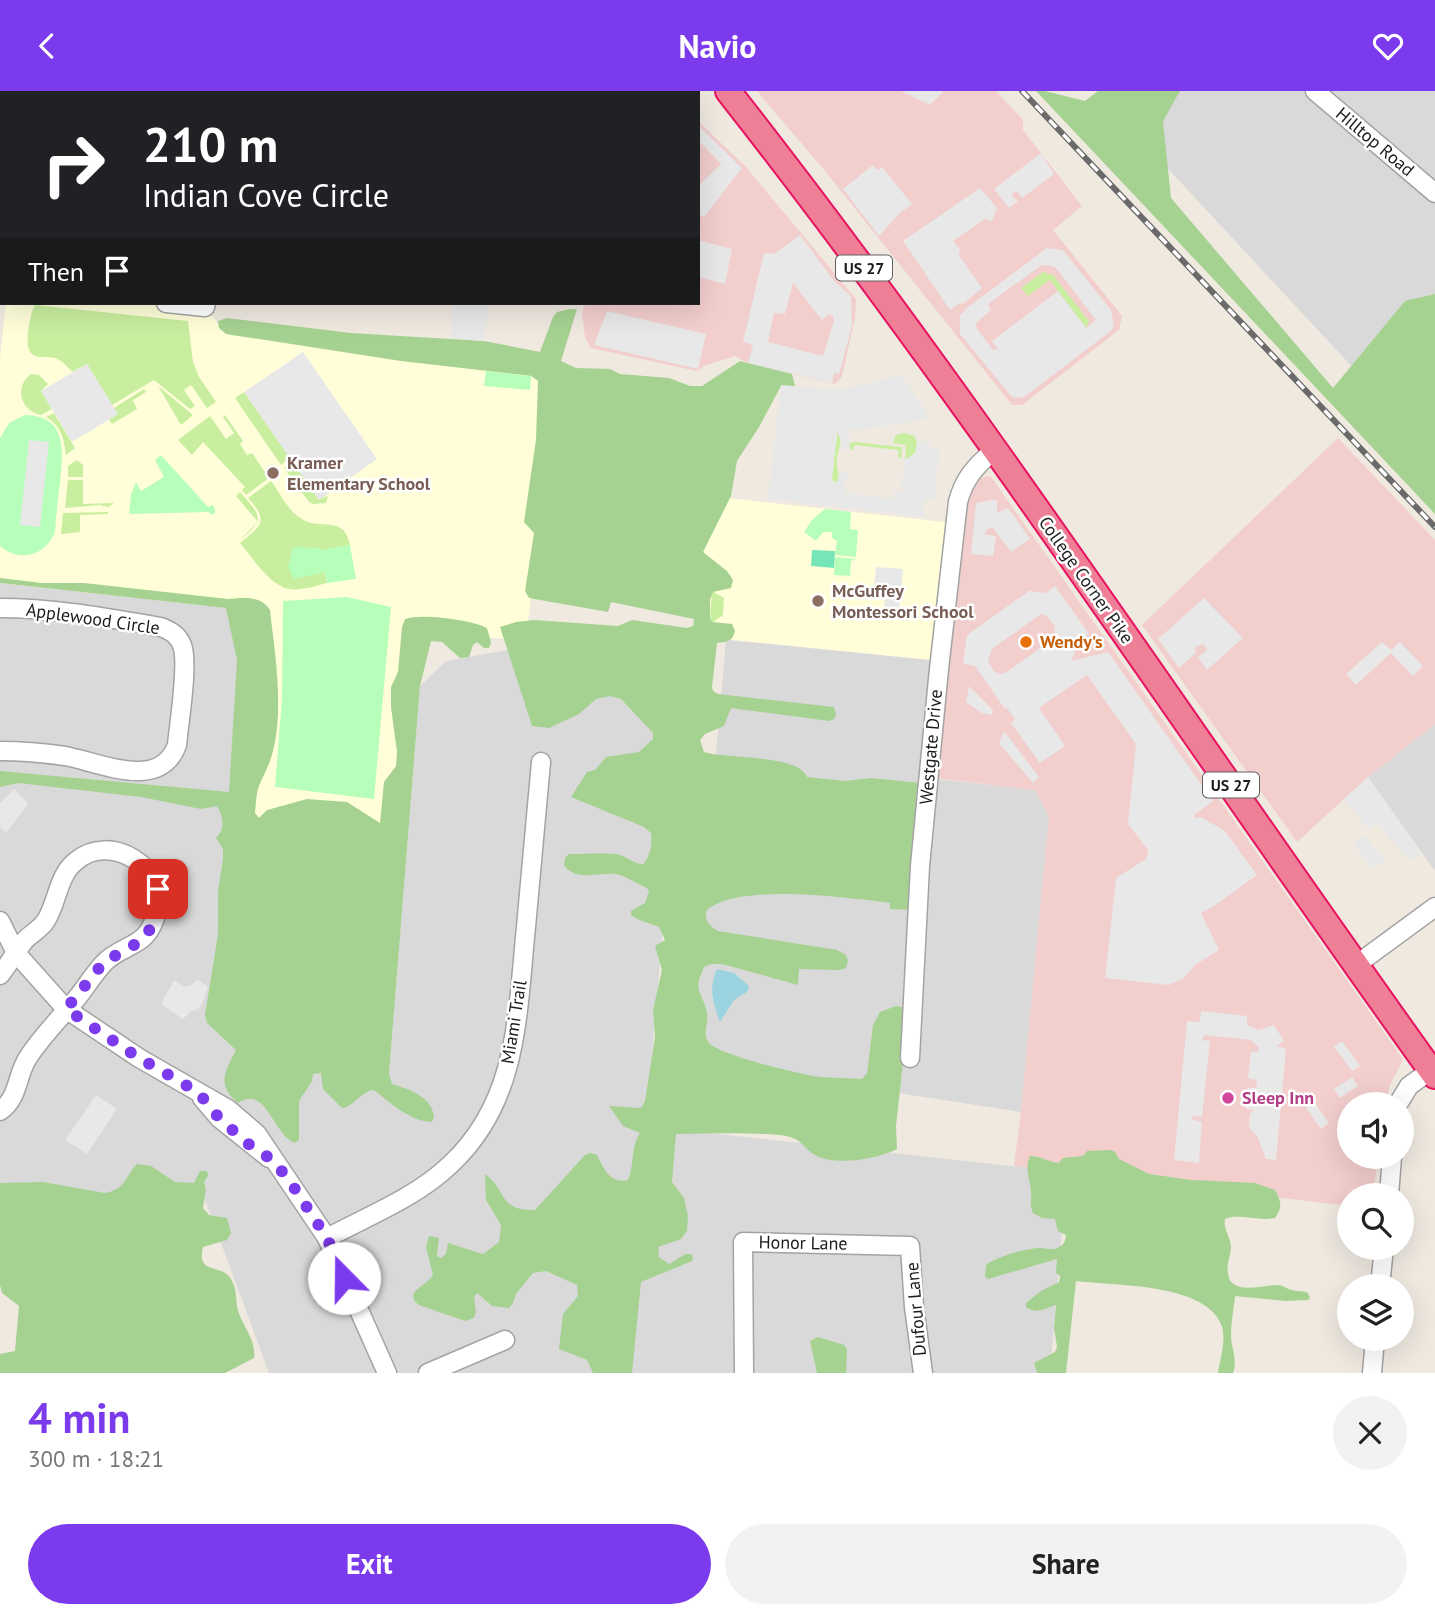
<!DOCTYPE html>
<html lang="en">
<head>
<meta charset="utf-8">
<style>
	:root { --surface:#fff; --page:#f2f2f2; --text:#222; --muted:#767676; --accent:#7c3aed }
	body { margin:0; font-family:"PT Sans",sans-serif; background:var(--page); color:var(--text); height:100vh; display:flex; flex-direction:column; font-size:26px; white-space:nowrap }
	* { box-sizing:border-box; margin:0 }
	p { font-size:23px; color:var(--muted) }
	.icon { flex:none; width:38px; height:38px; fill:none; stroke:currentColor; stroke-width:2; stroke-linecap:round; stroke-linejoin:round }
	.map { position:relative; height:1282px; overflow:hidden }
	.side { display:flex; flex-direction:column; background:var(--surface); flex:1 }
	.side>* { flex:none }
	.hud { position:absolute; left:0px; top:0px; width:700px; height:214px; box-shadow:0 7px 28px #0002; background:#202124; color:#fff; overflow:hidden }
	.tools { position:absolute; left:1337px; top:1001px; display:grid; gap:14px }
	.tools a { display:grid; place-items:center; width:77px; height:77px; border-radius:50%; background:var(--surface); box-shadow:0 7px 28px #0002; font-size:35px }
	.pin { position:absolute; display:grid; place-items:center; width:60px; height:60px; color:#fff; margin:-30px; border-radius:14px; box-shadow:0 4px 10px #0006 }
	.me { position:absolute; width:77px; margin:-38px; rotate:338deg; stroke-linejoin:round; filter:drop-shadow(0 0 5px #0008) }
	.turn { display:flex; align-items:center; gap:24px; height:147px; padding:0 28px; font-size:32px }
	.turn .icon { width:91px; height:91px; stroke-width:2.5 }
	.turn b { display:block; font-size:49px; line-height:60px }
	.then { display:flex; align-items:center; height:66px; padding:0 28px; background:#0003; gap:14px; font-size:26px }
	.round { display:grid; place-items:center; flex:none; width:74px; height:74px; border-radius:37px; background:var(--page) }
	.overview { display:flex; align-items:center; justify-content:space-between; height:119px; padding:0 28px }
	h1 { font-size:42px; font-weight:800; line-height:52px; color:var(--accent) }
	.cta { display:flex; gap:14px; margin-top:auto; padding:14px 28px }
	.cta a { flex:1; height:80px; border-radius:42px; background:var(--accent); color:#fff; font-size:28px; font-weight:800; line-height:80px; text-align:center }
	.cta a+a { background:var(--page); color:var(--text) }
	header { display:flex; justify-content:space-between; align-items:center; height:91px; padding:0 28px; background:var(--accent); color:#fff; font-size:32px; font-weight:800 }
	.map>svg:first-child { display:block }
	.residential { fill:#dad9d9 }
	.commercial { fill:#f2cecd }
	.education { fill:#fffed9 }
	.grass { fill:#c9eea0 }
	.forest { fill:#a6d291 }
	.park { fill:#b7febb }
	.pitch { fill:#76e6b8 }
	.parking { fill:#e8e8e8; fill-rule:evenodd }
	.water { fill:#9cd3e1 }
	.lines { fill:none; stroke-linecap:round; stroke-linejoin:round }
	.minor-casing { stroke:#a3a3a3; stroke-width:21 }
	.highway-casing { stroke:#e71361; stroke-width:28 }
	.minor { stroke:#fff; stroke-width:18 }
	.highway { stroke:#ee7f97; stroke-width:24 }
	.rail-casing { stroke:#6a6a6a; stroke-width:6 }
	.rail { stroke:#fff; stroke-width:3.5; stroke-dasharray:10; stroke-linecap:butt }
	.route { stroke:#7c3aed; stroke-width:12; stroke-dasharray:0 21.6 }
	.education-dot { fill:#8d6e63; stroke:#fff; stroke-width:2.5 }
	.food-dot { fill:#e8710a; stroke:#fff; stroke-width:2.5 }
	.hotel-dot { fill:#d1479c; stroke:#fff; stroke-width:2.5 }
	.labels { text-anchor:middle; stroke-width:5; stroke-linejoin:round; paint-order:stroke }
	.shield { fill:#fff; stroke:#606060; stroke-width:2 }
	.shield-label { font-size:16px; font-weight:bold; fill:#1c1c1c }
	.street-label { font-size:18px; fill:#1c1c1c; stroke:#fff }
	.education-label { font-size:18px; font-weight:bold; fill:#785e54; stroke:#fff; text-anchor:start }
	.food-label { font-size:18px; font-weight:bold; fill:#c56008; stroke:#fff; text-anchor:start }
	.hotel-label { font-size:18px; font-weight:bold; fill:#b23c85; stroke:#fff; text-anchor:start }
</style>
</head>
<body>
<header><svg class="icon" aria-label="back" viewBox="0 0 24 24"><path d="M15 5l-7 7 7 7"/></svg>Navio<svg class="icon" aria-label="heart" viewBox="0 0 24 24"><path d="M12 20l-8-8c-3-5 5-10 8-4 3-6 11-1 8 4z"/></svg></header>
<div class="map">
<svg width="1435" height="1282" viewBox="0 0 1435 1282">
	<rect width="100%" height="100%" fill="#efe9e0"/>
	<g class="residential">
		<polygon points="0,0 218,0 2,2 2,183"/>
		<polygon points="1121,0 1435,0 1435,365 1118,24"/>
		<polygon points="0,492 257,520 389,982 420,595 446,570 508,559 613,591 679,648 646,1035 1067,1081 1050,1282 269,1282 201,1098 119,1109 0,1097"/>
		<polygon points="726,549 931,569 919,686 1035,699 1049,725 1021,1021 891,1001 688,986"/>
		<polygon points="1435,633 1435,780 1368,686"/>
	</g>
	<g class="commercial">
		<polygon points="757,0 996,0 1023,29 1023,39 1082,115 1053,139 1122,225 1119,239 1022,314 1012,314 825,80"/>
		<polygon points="698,30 745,75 856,208 855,227 842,285 835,293 748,272 735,265 706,274 697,280 591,257 585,246 582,222 586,212 698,212"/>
		<polygon points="1338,347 1435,449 1435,633 1368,686 1297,751 1142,534"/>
		<polygon points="987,385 991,386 1402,967 1402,971 1390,994 1385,1013 1349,1013 1349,1066 1378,1066 1373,1104 1349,1104 1349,1115 1014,1075 1021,1021 1049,725 1035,699 934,687 959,441 969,399 977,389"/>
	</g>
	<g class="education">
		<polygon points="6,212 166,212 205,216 218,233 558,272 526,550 412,540 392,756 239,740 257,520 0,492 0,268"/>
		<polygon points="709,405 945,431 931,569 696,545"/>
	</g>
	<g class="grass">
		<polygon points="1043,181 1053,184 1089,230 1086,237 1050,189 1028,205 1021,197"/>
		<path d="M35,214L188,230L193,271L199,286L216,311L207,317L191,294L184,299L195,315L190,318L154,289L112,314L87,273L73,281C67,276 62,269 55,267C48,265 38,268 32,263C23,257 30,222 35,214Z"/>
		<path d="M31,283L39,284L48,293L41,300L52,318L41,324C20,320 14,295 31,283Z"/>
		<polygon points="158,295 193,324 181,334"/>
		<polygon points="144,298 146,301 133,309 137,318 112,333 109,329 117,323 114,317"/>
		<polygon points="244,301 290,366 281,374 235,307"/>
		<path d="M54,322L75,357L66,364C64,349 62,335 46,326Z"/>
		<polygon points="225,324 243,350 240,353 247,364 252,362 269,387 246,404 242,399 245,396 203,351 192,364 178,349 210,325 226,348 234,342 223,326"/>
		<path d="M838,340C844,355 838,355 837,368C836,377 840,381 838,390L834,391L831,387Z"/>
		<polygon points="904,342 914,345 917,350 916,360 908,368 905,368 906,354 893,352 896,344"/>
		<polygon points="854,351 902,356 901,367 898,367 898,359 854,354 853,359 850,359 850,352"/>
		<polygon points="77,369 83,374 83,386 68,386 68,375"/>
		<polygon points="292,370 318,408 328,405 326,412 313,413 309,411 284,377"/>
		<polygon points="68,389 83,389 83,413 114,412 108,416 100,414 65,417"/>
		<path d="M271,390C280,402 288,420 302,428C321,440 344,423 350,454L321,459L327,492C315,495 301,500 289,498C269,494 253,467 240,452C262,434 269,430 248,407Z"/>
		<path d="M240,401C260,424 267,428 240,449L258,431L236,405Z"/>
		<polygon points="108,421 108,423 80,424 80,441 61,443 63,422"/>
		<polygon points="712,500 724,507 723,524 713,531 710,528"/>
	</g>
	<g class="forest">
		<polygon points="1036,0 1045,0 1085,10 1098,0 1180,0 1163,30 1171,107 1333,297 1405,210 1435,203 1435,423"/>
		<path d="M570,218H577L561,270L576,277L610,278L620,283L669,287L690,295H702L740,270L792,283L795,295H781L759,336L737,370L731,405L703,461L727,480L733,489L731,497L713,501L710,509V528L713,531L732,533L735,540C733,550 727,551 717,552L712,596L713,600L718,603L834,616L836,624L834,628L829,630L731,617L724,635L705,643L700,649L704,661C725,668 799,663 807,686L846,690L871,687L920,692L911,819L890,818V812C849,807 737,791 706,820C705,831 709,835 718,840L837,859L846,864L848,870L846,877L839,879L799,878L798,894L722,873H711L704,876C692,902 702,899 707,922C709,933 701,944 710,953C724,965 799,983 819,986C833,987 848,987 862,988L867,982L873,934L880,921L896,915L909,917L896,1035L897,1058C877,1068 837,1075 817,1065C801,1057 805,1047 780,1044C746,1041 710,1043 676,1043L672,1091L684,1107L688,1125L687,1140L681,1148L658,1156L659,1166L669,1173L685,1163H691L693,1166L692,1170L641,1191L632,1282H593L587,1269L559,1258L563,1223L578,1205L577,1194L546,1180L533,1182L516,1203L513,1212L509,1217L492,1215L477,1202L474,1206L476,1221L474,1227L465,1230L419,1214C402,1201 427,1195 433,1184L426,1156L429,1145L439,1147L437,1165L441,1167L446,1163L448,1152L483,1163L499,1151L501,1134L486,1109L485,1083C508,1100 498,1120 535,1119L585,1064L590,1062L597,1064C604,1078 610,1093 628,1089C635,1072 630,1058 640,1042L623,1035L609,1015L641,1017L645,1010L655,946L653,919L662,879L655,855L665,849L659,836L637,828L631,824V820L645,812L649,801L647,797C637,793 626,785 616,783C599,781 575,791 564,774L565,767L569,763C584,763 601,762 616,763C627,765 633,773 643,773C651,765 652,752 651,742L644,736L571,706L587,681L595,679L606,666L639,661L653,648V642L621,608L610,605L596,608L579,623L549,637L532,635L500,536L516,531L534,529L618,535L632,529L687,537L693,535L694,528L611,511L608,521L529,507L525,500L534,442L524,431L536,349L538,290L531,285L401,270L226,243L219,237L218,230L227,227L351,242L484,250L540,261L553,226L557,221Z"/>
		<path d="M0,487L42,492H84L228,508C244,507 261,504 270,519C275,564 284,616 273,660C270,673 264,683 259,695C256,703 256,713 255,722L259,727L267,719L307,708L347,711L380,732L384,691L396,675L397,661L391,616V596L398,581L402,536L405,528C422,522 472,529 487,537L491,552L489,557H484L477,551L473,554L469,566L460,567L442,551L431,550L420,595L389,983L392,993C409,998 433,1006 434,1027L431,1031C410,1030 389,1011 374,999C361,1000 355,1015 342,1017L323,998L321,982L313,983L312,990L299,1010V1049L294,1052C272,1041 266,994 238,1012C216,994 225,981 236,959L207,932L205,924L218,843V800L223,768V758L216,747C226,737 223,726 217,715L201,718L141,706L18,692L0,696V680L229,701L237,569L226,517L0,492Z"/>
		<path d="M1111,1059L1115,1061L1119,1068L1149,1083L1192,1089L1255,1092L1275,1099C1281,1110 1283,1116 1275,1127C1259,1131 1239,1122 1225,1128C1223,1138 1230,1145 1231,1155C1231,1164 1226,1174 1228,1183C1231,1205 1263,1194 1277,1194C1284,1194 1286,1198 1292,1199C1298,1201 1302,1199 1308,1202L1310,1207L1308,1209L1285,1210L1235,1205C1234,1217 1231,1231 1231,1244C1231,1258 1238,1268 1233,1282H1218C1220,1268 1227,1247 1221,1233C1204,1192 1115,1195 1076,1190L1066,1282H1037L1034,1272L1055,1261L1057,1256L1054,1237L1056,1214C1045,1217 1037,1224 1026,1216V1212L1041,1200L1059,1191L1060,1185L1056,1182L1057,1168L988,1188L985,1186L986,1174C995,1166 1027,1157 1040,1157C1047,1157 1050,1160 1057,1157C1064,1154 1065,1151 1066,1144L1058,1140L1055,1128L1042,1127L1033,1122C1029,1113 1032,1109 1031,1100C1030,1087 1024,1078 1030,1065C1042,1065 1048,1071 1059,1072L1063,1067L1083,1065L1087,1060Z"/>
		<path d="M137,1073L151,1075L175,1091L194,1092L200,1080H207L208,1085L204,1091L206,1098L203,1117L209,1124L227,1127L231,1142L227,1149L203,1156C196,1185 222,1172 231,1188C236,1197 236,1205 237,1215C240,1233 257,1248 254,1267L225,1282H0V1263L15,1260L19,1215L2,1202L0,1194V1092L43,1091L105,1102C126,1098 124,1087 137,1073Z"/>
		<polygon points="818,1246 844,1254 847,1258 846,1282 817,1282 810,1250"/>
	</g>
	<g class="park">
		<polygon points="486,280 531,285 530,299 484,295"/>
		<path d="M25,324C68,325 63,360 60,391C58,407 56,424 55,441C45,465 20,472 0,455V347L9,332Z"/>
		<polygon points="161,364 208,416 212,414 215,417 215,423 210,423 209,421 129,423 131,404 136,391 141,400 164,386 155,369"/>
		<polygon points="825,418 851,421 850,438 858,439 856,466 835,464 837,450 832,447 832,441 823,441 816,450 804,441 812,429"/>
		<polygon points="350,454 356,488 327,492 325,481 294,488 288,476 293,456 320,457 321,459"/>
		<polygon points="835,466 856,468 851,470 850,485 834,484"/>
		<polygon points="347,506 391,516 374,708 275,696 282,608 283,510"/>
	</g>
	<polygon class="pitch" points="812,459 835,460 834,477 811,475"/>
	<g class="parking">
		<polygon points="901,0 944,0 930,14"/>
		<polygon points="698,34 742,77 704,126 698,122 698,95 721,73 698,49"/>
		<polygon points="1041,62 1054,83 1022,107 1017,100 1013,101 1012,105 1018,110 1009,117 994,98"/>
		<polygon points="873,74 878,79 882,76 912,113 899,123 879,145 843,98"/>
		<polygon points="980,97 997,117 992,130 985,128 953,150 961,160 958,163 982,197 963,213 960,212 950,219 903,150"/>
		<path d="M800,144L835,191L851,205L852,235L839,283L834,282L832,292L748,272L753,254L743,251L764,162L774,163ZM793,192L822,229L829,223L833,225L834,230L823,265L768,251L774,222L785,223Z"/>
		<polygon points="698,149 732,158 725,193 698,186"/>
		<path d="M1047,157L1063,159L1111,219L1114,235L1111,240L1024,306L1015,307L1011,305L960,243V225L967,217ZM1042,174L1053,175L1057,178L1096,229L1086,237L1058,200L992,250L998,258L993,259L977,238L976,232L991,219L988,213Z"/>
		<polygon points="454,212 489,212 484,250 450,247"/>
		<polygon points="607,220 706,243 698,278 594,254"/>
		<polygon points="303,261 377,368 319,409 244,301"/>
		<polygon points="87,273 118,323 72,351 41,300"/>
		<polygon points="901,284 926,320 928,328 855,340 852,337 849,340 850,359 841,358 842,352 837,340 832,389 834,391 838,390 840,380 848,381 844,396 847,402 893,408 894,400 901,401 905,368 915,363 917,350 929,351 930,357 939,358 935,409 924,409 923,426 768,408 781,294 841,299"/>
		<polygon points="29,349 49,351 40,436 20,434"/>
		<polygon points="992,409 997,409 997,422 1008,417 1030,448 1011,461 993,437 989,436 984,443 996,445 993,465 971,463 976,412"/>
		<polygon points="876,476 903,478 899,522 887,520 887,517 884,517 886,501 880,500 880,505 873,505"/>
		<path d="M1055,495L1089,543L1080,549L1071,570L1108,561L1213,710L1194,724V727L1201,726L1225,740L1257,784L1214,815L1201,822L1219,859L1195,874L1184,887L1169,894L1105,887L1116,787L1146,768L1148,763V759L1128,733L1136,653L1087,584L1039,617L1065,655L1040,672L1011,632L1015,628L1007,617L1005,618L975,575L963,573L967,544L1029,500L1046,502ZM1041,523L1047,525L1055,536L1054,547L1007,581L1000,583L994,580L988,570L992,558Z"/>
		<polygon points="1204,507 1243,547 1207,579 1198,566 1207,559 1203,553 1195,556 1196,562 1179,577 1158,548"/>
		<polygon points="1382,551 1391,559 1400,551 1423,575 1413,585 1391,562 1356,594 1346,583"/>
		<polygon points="969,595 993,619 992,624 982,622 966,611"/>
		<polygon points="1004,640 1039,686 1033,692 999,652"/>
		<polygon points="1368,686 1422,763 1412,769 1400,760 1378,732 1369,739 1344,708"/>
		<polygon points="14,698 28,713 6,742 0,736 0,712"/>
		<polygon points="1364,744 1385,770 1373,778 1353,753"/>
		<polygon points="197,888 208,896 202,913 197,919 191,920 183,928 161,913 174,889 185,896 192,894"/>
		<polygon points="1201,920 1247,925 1247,934 1258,939 1274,934 1284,950 1277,955 1286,958 1276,1069 1266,1068 1258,1047 1249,1036 1250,1023 1254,1019 1246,1018 1248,997 1256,997 1257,989 1248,987 1251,960 1258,961 1259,957 1251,949 1205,944 1202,949 1210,950 1202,1026 1193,1025 1191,1028 1202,1031 1199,1072 1174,1069 1187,930 1200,931"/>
		<polygon points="1342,950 1360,975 1352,980 1334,956"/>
		<polygon points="1352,986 1358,995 1340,1007 1334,998"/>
		<polygon points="96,1004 117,1018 87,1063 65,1049"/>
		<polygon points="1314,1011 1329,1032 1321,1038 1306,1017"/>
	</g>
	<path class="water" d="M717,878L734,882L749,895L747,901L734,909L720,931C713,911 708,898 717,878Z"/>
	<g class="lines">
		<g class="minor-casing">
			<g id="minor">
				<polyline points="1315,0 1435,102"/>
				<polyline points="228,2 228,0"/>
				<polyline points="0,196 2,196"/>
				<polyline points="166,212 205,216 206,212"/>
				<path d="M0,517C55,517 108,527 161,536C171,540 178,544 182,554C189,572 179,632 177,654C160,701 99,671 65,665C44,662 21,660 0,660"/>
				<polyline points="0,830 16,862 66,918 139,967 228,1018 257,1043 327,1147 387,1282"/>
				<polyline points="1356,874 1435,816"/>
				<path d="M0,884C9,873 16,860 25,849C31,843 40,838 45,831C58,812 57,785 76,770C110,741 167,776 157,819C149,859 123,851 103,873C93,884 86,896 77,907C61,926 43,944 29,965C16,983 20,1006 0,1020"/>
				<path d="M910,967L920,775L939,578L958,411C964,387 976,375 994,359"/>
				<polyline points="202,1007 219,1027 269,1067"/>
				<polyline points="1398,1013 1409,995 1431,979"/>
				<polyline points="1389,1104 1392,1066"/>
				<path d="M327,1147C368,1125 417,1106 451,1073C519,1009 517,923 526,836C531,781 536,726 541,671"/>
				<polyline points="1380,1195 1384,1157"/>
				<polyline points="428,1282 505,1249"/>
				<polyline points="744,1282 743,1151 910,1155 914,1216 923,1282"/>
				<polyline points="1372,1282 1375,1248"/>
			</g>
		</g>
		<g class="highway-casing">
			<path id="highway" d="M728,0C978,318 1199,657 1435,985"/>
		</g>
		<use href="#minor" class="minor"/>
		<use href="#highway" class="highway"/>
		<g class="rail-casing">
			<polyline id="rail" points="1022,0 1435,436"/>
		</g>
		<use href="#rail" class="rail"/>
	</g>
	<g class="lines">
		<polyline class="route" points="158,798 158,818 151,837 141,850 104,871 66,918 139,967 198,1001 219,1027 247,1052 274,1070 293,1095 327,1147 344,1187"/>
	</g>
	<g class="education-dot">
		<circle cx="273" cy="382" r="7"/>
		<circle cx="818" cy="510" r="7"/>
	</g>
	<circle class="food-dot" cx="1026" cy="551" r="7"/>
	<circle class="hotel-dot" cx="1228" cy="1007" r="7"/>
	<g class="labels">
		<g class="shield">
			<rect x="836" y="164.5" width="56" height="25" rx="5"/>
			<rect x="1203" y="681.5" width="56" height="25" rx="5"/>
		</g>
		<g class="shield-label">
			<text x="864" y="183">US 27</text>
			<text x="1231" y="700">US 27</text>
		</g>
		<g class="street-label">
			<text transform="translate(1375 51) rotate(40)" y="6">Hilltop Road</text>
			<text transform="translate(1086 489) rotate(55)" y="6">College Corner Pike</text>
			<text transform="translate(93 528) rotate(8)" y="6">Applewood Circle</text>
			<text transform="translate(931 656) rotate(-85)" y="6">Westgate Drive</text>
			<text transform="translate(514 931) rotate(-81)" y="6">Miami Trail</text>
			<text transform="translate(803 1152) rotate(1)" y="6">Honor Lane</text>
			<text transform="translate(916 1218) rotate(-95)" y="6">Dufour Lane</text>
		</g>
		<g class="education-label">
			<text x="287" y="378">Kramer<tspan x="287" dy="21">Elementary School</tspan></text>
			<text x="832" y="506">McGuffey<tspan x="832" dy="21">Montessori School</tspan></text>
		</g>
		<g class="food-label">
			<text x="1040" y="557">Wendy's</text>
		</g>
		<g class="hotel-label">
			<text x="1242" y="1013">Sleep Inn</text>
		</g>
	</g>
</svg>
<div class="tools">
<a><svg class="icon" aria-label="sound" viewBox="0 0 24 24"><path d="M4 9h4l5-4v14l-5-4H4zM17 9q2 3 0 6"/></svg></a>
<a><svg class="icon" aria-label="search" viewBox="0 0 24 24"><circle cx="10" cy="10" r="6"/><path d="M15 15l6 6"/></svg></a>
<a><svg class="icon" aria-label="layers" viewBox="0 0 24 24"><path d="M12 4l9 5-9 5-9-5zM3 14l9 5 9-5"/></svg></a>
</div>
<div class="pin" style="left:158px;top:798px;background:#d93025"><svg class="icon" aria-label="arrive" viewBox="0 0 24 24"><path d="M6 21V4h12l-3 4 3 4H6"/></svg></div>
<svg class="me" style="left:344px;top:1187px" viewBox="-20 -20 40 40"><circle r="19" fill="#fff"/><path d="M0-13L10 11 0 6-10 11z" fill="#7c3aed"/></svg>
<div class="hud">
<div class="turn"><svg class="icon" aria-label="right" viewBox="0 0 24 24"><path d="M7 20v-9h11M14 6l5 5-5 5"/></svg><div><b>210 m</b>Indian Cove Circle</div></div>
<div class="then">Then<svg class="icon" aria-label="arrive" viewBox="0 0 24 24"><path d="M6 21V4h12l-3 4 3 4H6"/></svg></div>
</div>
</div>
<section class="side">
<div class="overview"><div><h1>4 min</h1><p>300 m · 18:21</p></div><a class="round"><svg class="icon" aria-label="close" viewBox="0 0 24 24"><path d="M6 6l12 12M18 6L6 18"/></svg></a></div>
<div class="cta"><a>Exit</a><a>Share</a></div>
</section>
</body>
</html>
